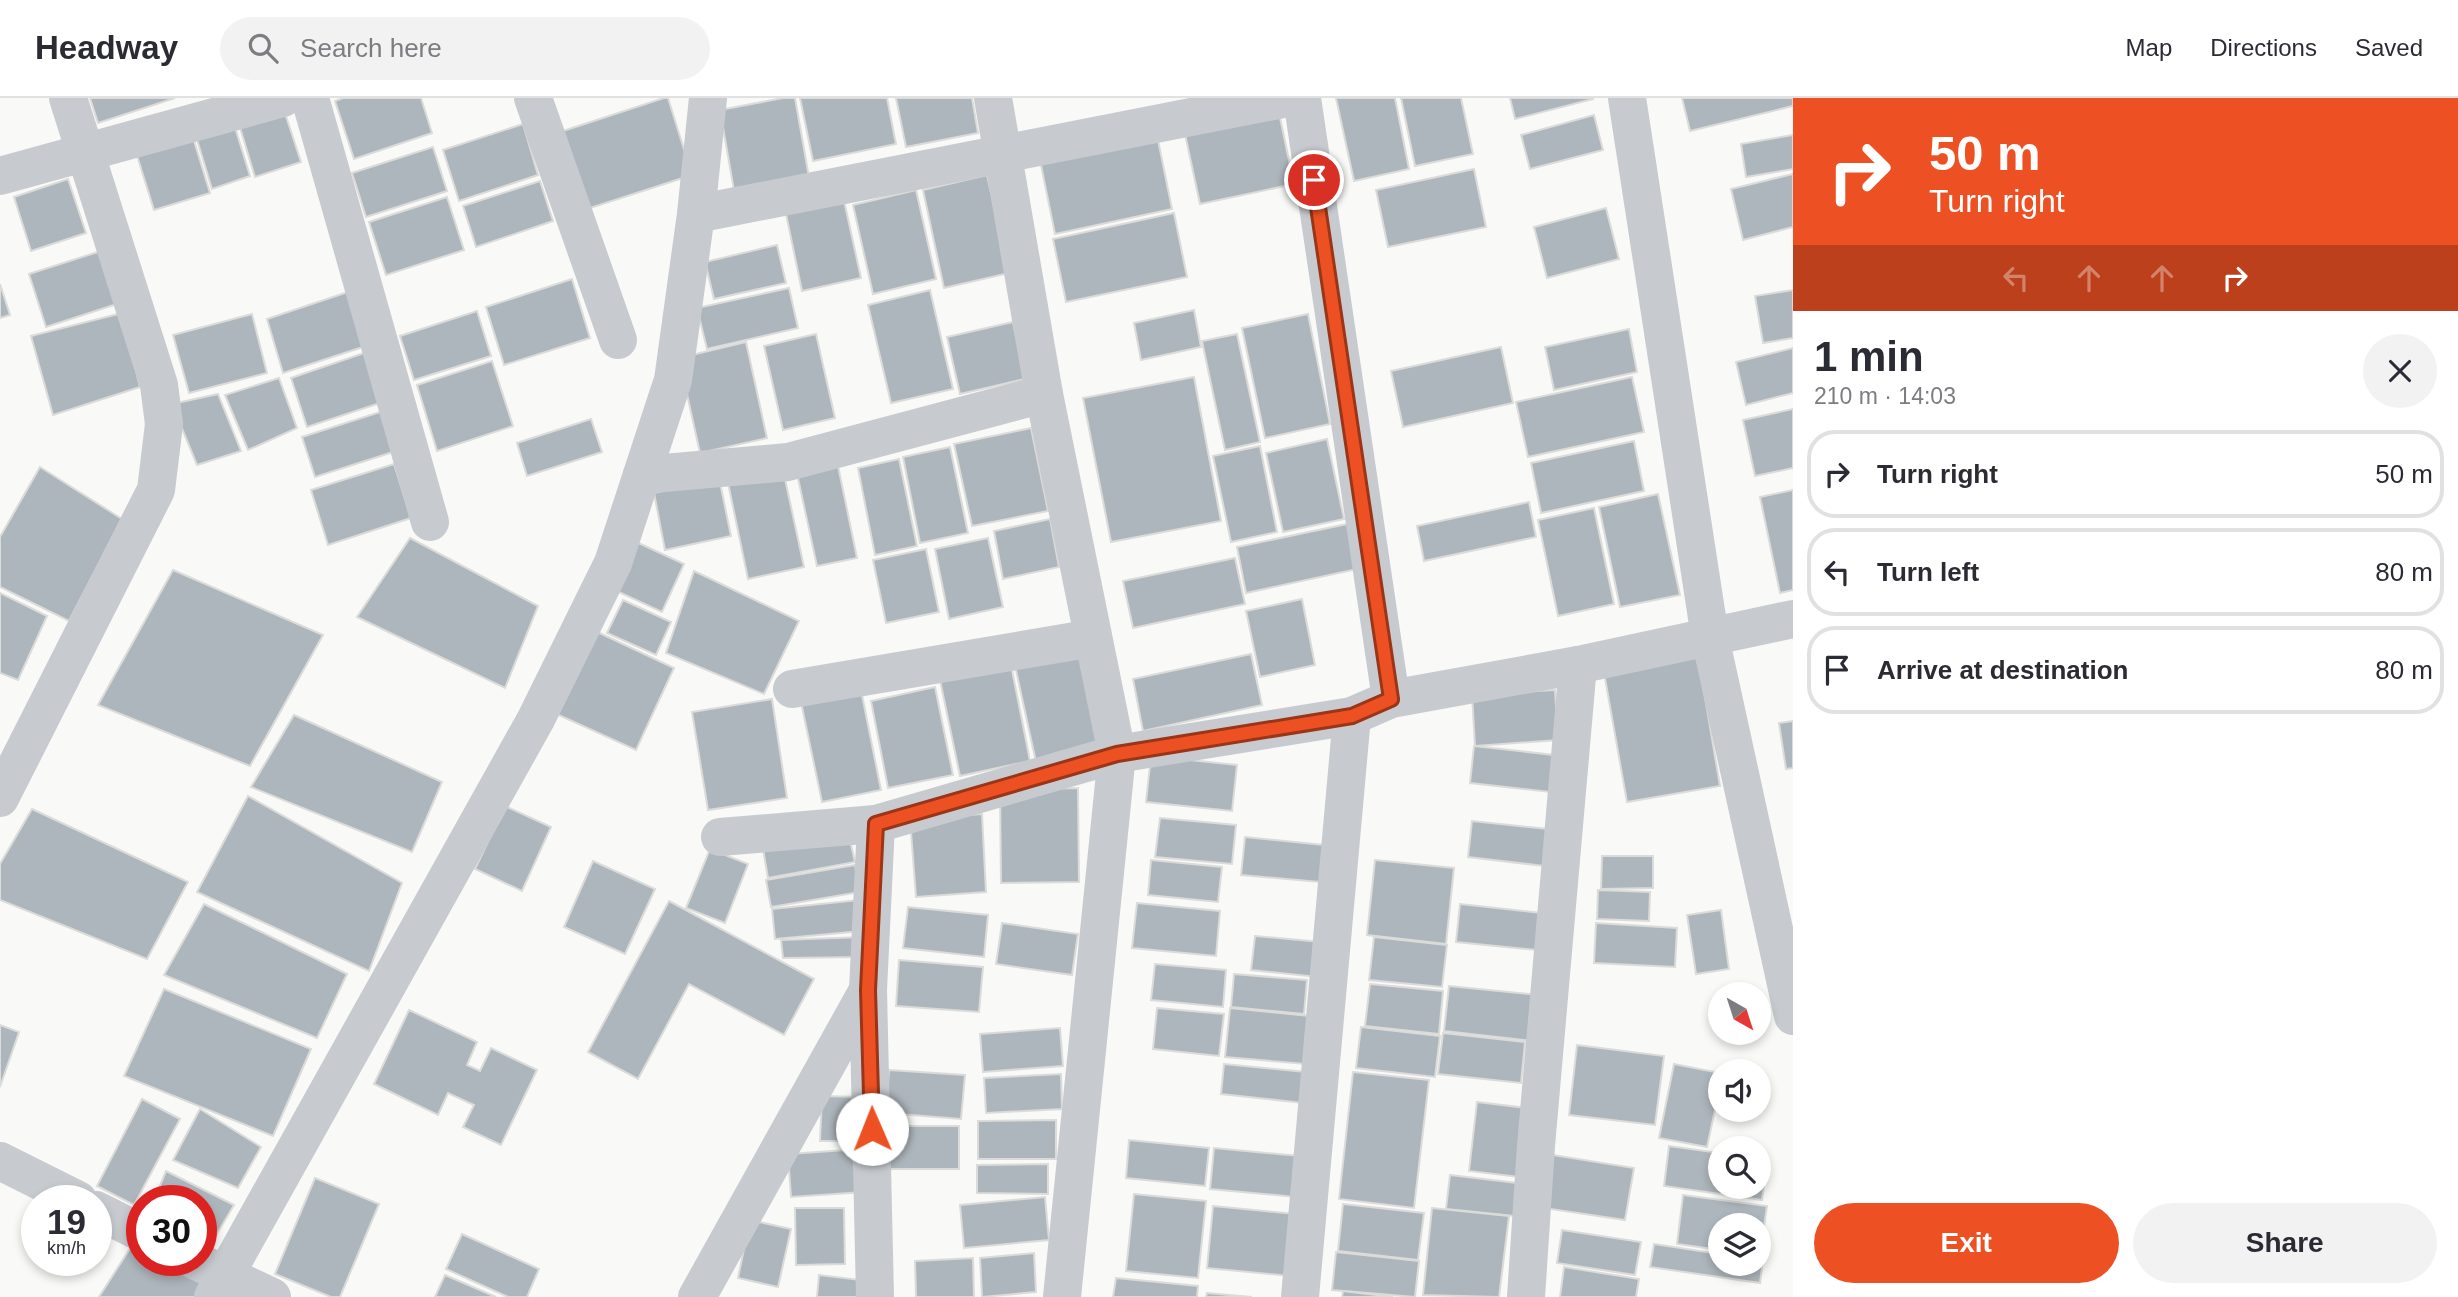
<!DOCTYPE html>
<html lang="en">
<head>
<meta charset="utf-8">
<style>
	:root { --surface:#fff; --page:#f2f2f3; --text:#2b2b33; --muted:#7c7c81; --line:#e1e1e2; --accent:#ed5123 }
	body { margin:0; font-family:Arial,sans-serif; background:var(--page); color:var(--text); height:100vh; display:flex; flex-direction:column; font-size:26px; white-space:nowrap }
	* { box-sizing:border-box; margin:0 }
	p { font-size:23px; color:var(--muted) }
	.icon { flex:none; width:38px; height:38px; fill:none; stroke:currentColor; stroke-width:2; stroke-linecap:round; stroke-linejoin:round }
	.map { position:relative; flex:1; overflow:hidden }
	.panel { display:flex; flex-direction:column; background:var(--surface); width:665px }
	.panel>* { flex:none }
	.top-card { background:#ed5123; color:#fff; overflow:hidden }
	.needle { width:46px; rotate:141deg }
	.controls { position:absolute; left:1708px; top:884px; display:grid; gap:14px }
	.controls a { display:grid; place-items:center; width:63px; height:63px; border-radius:50%; background:var(--surface); box-shadow:0 4px 10px #0003; font-size:35px }
	.speed { position:absolute; left:21px; top:1087px; display:flex; gap:14px; font-size:35px; font-weight:700; text-align:center }
	.speed>* { display:grid; place-content:center; width:91px; height:91px; border-radius:50%; background:var(--surface); box-shadow:0 4px 10px #0003; line-height:1 }
	.speed small { font-size:18px; font-weight:400 }
	.speed .limit { border:10px solid #d22; background:#fff; color:#111 }
	.pin { position:absolute; display:grid; place-items:center; width:60px; height:60px; color:#fff; margin:-30px; border:4px solid #fff; border-radius:50%; box-shadow:0 2px 7px #0007 }
	.me { position:absolute; width:77px; margin:-38px; rotate:359deg; stroke-linejoin:round; filter:drop-shadow(0 0 5px #0008) }
	.turn { display:flex; align-items:center; gap:24px; height:147px; padding:0 21px; font-size:32px }
	.turn .icon { width:91px; height:91px; stroke-width:2.5 }
	.turn b { display:block; font-size:49px; line-height:60px }
	.lanes { display:flex; align-items:center; height:66px; padding:0 21px; background:#0003; justify-content:center; gap:35px; direction:ltr }
	.lanes .off { opacity:.35 }
	.round { display:grid; place-items:center; flex:none; width:74px; height:74px; border-radius:37px; background:var(--page) }
	.summary { display:flex; align-items:center; justify-content:space-between; height:119px; padding:0 21px }
	h1 { font-size:42px; font-weight:700; line-height:52px }
	.cta { display:flex; gap:14px; margin-top:auto; padding:14px 21px }
	.cta a { flex:1; height:80px; border-radius:42px; background:var(--accent); color:#fff; font-size:28px; font-weight:700; line-height:80px; text-align:center }
	.cta a+a { background:var(--page); color:var(--text) }
	ul { padding:0; list-style:none }
	li { display:flex; align-items:center; gap:21px; height:88px; margin:0 14px 10px; padding:0 7px; border:4px solid var(--line); border-radius:28px }
	li div { flex:1 }
	li b { display:block; font-size:26px }
	li em { font-style:normal }
	header { display:flex; align-items:center; gap:42px; box-sizing:border-box; height:98px; padding:0 35px; background:var(--surface); border-bottom:2px solid var(--line) }
	header strong { font-size:33px }
	nav { display:flex; gap:38px; margin-inline-start:auto; font-size:24px }
	.search { width:490px; height:63px; background:var(--page); display:flex; align-items:center; gap:18px; box-sizing:border-box; padding:0 24px; border-radius:38px; color:var(--muted); font-size:26px }
	main { display:flex; flex:1; min-height:0 }
	.map>svg:first-child { display:block }
	.building { fill:#adb6bc; stroke:#dbdbd9; stroke-width:2 }
	.lines { fill:none; stroke-linecap:round; stroke-linejoin:round }
	.minor { stroke:#c7cbcf; stroke-width:38 }
	.route-casing { stroke:#9a3517; stroke-width:18 }
	.route { stroke:#ed5123; stroke-width:12 }
</style>
</head>
<body>
<header>
<strong>Headway</strong>
<div class="search"><svg class="icon" aria-label="search" viewBox="0 0 24 24"><circle cx="10" cy="10" r="6"/><path d="M15 15l6 6"/></svg>Search here</div>
<nav><a>Map</a><a>Directions</a><a>Saved</a></nav>
</header>
<main>
<div class="map">
<svg width="1793" height="1199" viewBox="0 0 1793 1199">
	<rect width="100%" height="100%" fill="#f9f9f7"/>
	<g class="building">
		<polygon points="90,0 175,0 98,25"/>
		<polygon points="343,0 421,0 432,35 354,61 335,3"/>
		<polygon points="664,0 668,0 692,77 584,112 560,34"/>
		<polygon points="783,0 795,0 810,85 735,98 720,12"/>
		<polygon points="800,0 887,0 896,46 813,63"/>
		<polygon points="896,0 972,0 978,35 906,49"/>
		<polygon points="1336,0 1395,0 1409,71 1354,83"/>
		<polygon points="1401,0 1461,0 1473,56 1415,68"/>
		<polygon points="1510,0 1593,0 1593,1 1515,21"/>
		<polygon points="1682,0 1793,0 1793,8 1690,33"/>
		<polygon points="283,9 301,64 255,79 238,23"/>
		<polygon points="1279,15 1294,86 1200,106 1185,36"/>
		<polygon points="1594,17 1603,52 1530,71 1521,37"/>
		<polygon points="233,23 250,78 212,91 195,35"/>
		<polygon points="523,26 538,77 459,103 443,52"/>
		<polygon points="191,33 210,95 154,112 135,51"/>
		<polygon points="1157,37 1172,111 1055,136 1040,62"/>
		<polygon points="1793,37 1793,71 1746,79 1741,46"/>
		<polygon points="433,49 447,93 366,119 352,75"/>
		<polygon points="1474,71 1486,129 1388,149 1376,92"/>
		<polygon points="1793,76 1793,129 1743,142 1731,91"/>
		<polygon points="987,77 1009,175 944,190 923,92"/>
		<polygon points="68,81 86,135 31,153 14,99"/>
		<polygon points="540,83 553,123 476,149 463,108"/>
		<polygon points="916,92 936,181 873,196 853,107"/>
		<polygon points="843,98 861,180 802,193 785,111"/>
		<polygon points="447,99 464,152 386,177 369,124"/>
		<polygon points="1606,110 1619,161 1547,180 1534,129"/>
		<polygon points="1174,115 1187,179 1066,204 1053,141"/>
		<polygon points="777,147 786,185 714,201 705,164"/>
		<polygon points="104,152 120,205 46,229 29,176"/>
		<polygon points="572,181 590,240 504,267 486,209"/>
		<polygon points="0,186 10,217 0,220"/>
		<polygon points="789,190 798,230 707,251 697,210"/>
		<polygon points="930,192 953,291 891,305 868,207"/>
		<polygon points="1793,192 1793,240 1763,245 1755,198"/>
		<polygon points="348,194 366,248 283,275 267,221"/>
		<polygon points="1194,212 1201,249 1141,262 1134,225"/>
		<polygon points="477,213 491,258 414,282 400,238"/>
		<polygon points="122,215 140,289 53,317 31,238"/>
		<polygon points="252,216 267,275 189,295 173,237"/>
		<polygon points="1308,216 1330,326 1265,340 1242,230"/>
		<polygon points="1013,224 1025,281 960,296 947,239"/>
		<polygon points="1629,231 1637,274 1554,292 1545,249"/>
		<polygon points="816,236 835,320 783,332 764,248"/>
		<polygon points="1237,236 1260,344 1225,352 1202,243"/>
		<polygon points="746,244 767,340 700,355 679,260"/>
		<polygon points="1501,249 1513,305 1403,329 1391,273"/>
		<polygon points="1793,250 1793,295 1746,307 1736,264"/>
		<polygon points="364,255 380,305 307,329 291,280"/>
		<polygon points="492,263 513,328 437,353 417,287"/>
		<polygon points="1194,279 1221,423 1111,444 1083,300"/>
		<polygon points="1632,279 1644,334 1528,359 1516,304"/>
		<polygon points="279,280 297,330 248,352 225,297"/>
		<polygon points="218,296 241,353 197,367 172,306"/>
		<polygon points="1793,311 1793,370 1755,378 1743,322"/>
		<polygon points="380,314 393,354 315,379 302,339"/>
		<polygon points="591,321 602,354 527,378 517,345"/>
		<polygon points="1031,330 1048,413 972,428 954,346"/>
		<polygon points="1327,341 1344,421 1283,434 1266,355"/>
		<polygon points="1634,343 1644,393 1541,415 1531,365"/>
		<polygon points="1260,348 1277,434 1231,444 1213,358"/>
		<polygon points="950,349 968,435 920,445 903,359"/>
		<polygon points="899,361 917,448 875,457 858,370"/>
		<polygon points="837,363 857,460 817,468 796,371"/>
		<polygon points="394,366 411,420 328,447 311,392"/>
		<polygon points="782,367 804,469 748,481 727,380"/>
		<polygon points="40,369 122,421 69,523 0,489 0,439"/>
		<polygon points="719,380 731,438 665,452 654,395"/>
		<polygon points="1793,392 1793,492 1780,495 1760,399"/>
		<polygon points="1658,396 1680,497 1620,509 1599,409"/>
		<polygon points="1529,404 1536,439 1424,463 1417,428"/>
		<polygon points="1594,410 1614,506 1558,518 1538,422"/>
		<polygon points="1050,421 1059,469 1003,481 994,433"/>
		<polygon points="1352,425 1362,470 1246,495 1237,449"/>
		<polygon points="410,440 538,508 505,590 357,519"/>
		<polygon points="988,440 1003,509 949,521 935,451"/>
		<polygon points="632,442 684,466 662,514 610,490"/>
		<polygon points="926,451 939,514 886,525 873,462"/>
		<polygon points="1235,460 1245,506 1133,530 1123,483"/>
		<polygon points="173,472 323,537 250,668 98,607"/>
		<polygon points="694,473 799,523 764,596 666,555"/>
		<polygon points="0,495 47,518 18,582 0,575"/>
		<polygon points="1302,501 1315,567 1260,579 1246,513"/>
		<polygon points="623,502 671,524 656,557 607,535"/>
		<polygon points="591,531 674,570 636,652 552,614"/>
		<polygon points="1080,549 1101,650 1036,664 1014,563"/>
		<polygon points="1697,552 1720,688 1627,704 1603,569"/>
		<polygon points="1251,556 1262,607 1143,633 1133,581"/>
		<polygon points="1011,567 1030,663 960,678 940,582"/>
		<polygon points="935,589 953,677 888,690 871,603"/>
		<polygon points="861,592 881,692 822,704 801,604"/>
		<polygon points="1555,592 1558,642 1475,648 1472,597"/>
		<polygon points="772,601 787,700 708,712 692,614"/>
		<polygon points="294,617 442,684 412,754 251,689"/>
		<polygon points="1793,623 1793,670 1786,671 1779,625"/>
		<polygon points="1474,648 1554,657 1550,694 1470,685"/>
		<polygon points="1151,658 1237,667 1232,713 1146,704"/>
		<polygon points="1078,690 1079,784 1001,785 1000,692"/>
		<polygon points="248,698 402,785 369,873 197,794"/>
		<polygon points="505,708 551,729 522,793 475,771"/>
		<polygon points="32,711 188,784 147,861 0,802 0,766"/>
		<polygon points="982,716 986,794 916,799 910,721"/>
		<polygon points="1160,720 1236,727 1232,766 1155,759"/>
		<polygon points="1472,723 1548,731 1544,768 1468,759"/>
		<polygon points="848,734 855,764 768,780 762,745"/>
		<polygon points="1245,739 1324,747 1320,784 1241,777"/>
		<polygon points="710,751 748,766 725,825 686,810"/>
		<polygon points="1602,758 1653,758 1653,790 1601,791"/>
		<polygon points="1151,762 1222,769 1218,804 1148,797"/>
		<polygon points="1375,762 1454,770 1446,846 1367,837"/>
		<polygon points="593,763 655,791 625,856 564,829"/>
		<polygon points="855,767 860,794 771,809 766,782"/>
		<polygon points="1598,792 1650,794 1649,823 1597,821"/>
		<polygon points="859,802 862,833 775,841 772,811"/>
		<polygon points="669,803 814,881 784,937 689,886 638,981 588,954"/>
		<polygon points="1137,805 1220,813 1216,858 1132,850"/>
		<polygon points="204,806 347,876 317,940 164,877"/>
		<polygon points="1460,806 1541,815 1537,852 1456,844"/>
		<polygon points="908,809 988,817 984,859 903,850"/>
		<polygon points="1721,812 1729,871 1696,876 1687,817"/>
		<polygon points="1002,825 1078,836 1072,877 996,866"/>
		<polygon points="1596,825 1677,830 1675,869 1594,865"/>
		<polygon points="1255,838 1321,844 1318,879 1251,872"/>
		<polygon points="863,839 864,859 783,860 781,842"/>
		<polygon points="1374,839 1447,847 1442,889 1369,882"/>
		<polygon points="899,862 983,869 979,914 896,908"/>
		<polygon points="1155,866 1226,872 1223,909 1151,902"/>
		<polygon points="1234,876 1307,882 1304,916 1231,909"/>
		<polygon points="1370,886 1443,893 1439,936 1365,928"/>
		<polygon points="1449,888 1539,897 1533,943 1444,933"/>
		<polygon points="164,891 311,951 273,1038 124,978"/>
		<polygon points="1157,910 1224,916 1219,958 1153,951"/>
		<polygon points="1230,910 1310,918 1306,966 1225,959"/>
		<polygon points="409,912 477,944 467,967 480,973 491,950 537,972 501,1047 463,1029 474,1007 448,995 438,1017 374,986"/>
		<polygon points="0,927 19,934 0,989"/>
		<polygon points="1361,929 1440,938 1435,979 1356,970"/>
		<polygon points="1060,930 1063,968 983,974 980,936"/>
		<polygon points="1443,935 1525,944 1521,985 1438,976"/>
		<polygon points="1577,947 1664,958 1655,1027 1569,1017"/>
		<polygon points="1224,966 1306,974 1303,1005 1221,996"/>
		<polygon points="1674,966 1720,975 1720,989 1707,1049 1659,1040"/>
		<polygon points="889,972 965,977 961,1021 886,1015"/>
		<polygon points="1353,974 1429,982 1414,1110 1339,1101"/>
		<polygon points="1061,976 1062,1011 986,1015 984,980"/>
		<polygon points="822,998 861,999 859,1043 820,1043"/>
		<polygon points="142,1001 180,1021 134,1107 97,1088"/>
		<polygon points="1477,1004 1527,1010 1519,1079 1469,1073"/>
		<polygon points="200,1011 261,1049 238,1090 173,1062"/>
		<polygon points="1056,1022 1056,1061 978,1061 978,1023"/>
		<polygon points="888,1028 959,1028 959,1071 887,1071"/>
		<polygon points="1129,1042 1209,1050 1205,1088 1126,1080"/>
		<polygon points="1669,1048 1720,1055 1720,1088 1759,1088 1759,1061 1768,1062 1762,1102 1664,1088"/>
		<polygon points="1214,1050 1300,1058 1296,1099 1210,1091"/>
		<polygon points="861,1051 864,1094 791,1099 788,1056"/>
		<polygon points="1553,1057 1634,1070 1625,1122 1544,1110"/>
		<polygon points="1048,1066 1048,1096 977,1095 977,1067"/>
		<polygon points="166,1073 234,1107 211,1146 201,1141 201,1102 154,1102"/>
		<polygon points="1450,1077 1517,1085 1514,1118 1446,1111"/>
		<polygon points="315,1080 379,1106 340,1199 331,1199 275,1176"/>
		<polygon points="1134,1096 1206,1103 1198,1180 1126,1173"/>
		<polygon points="1683,1097 1767,1108 1760,1157 1759,1127 1720,1127 1720,1152 1677,1146"/>
		<polygon points="1045,1099 1049,1142 964,1150 960,1107"/>
		<polygon points="1343,1106 1424,1115 1418,1162 1338,1153"/>
		<polygon points="1213,1108 1296,1116 1290,1178 1207,1170"/>
		<polygon points="795,1110 844,1110 845,1166 796,1167"/>
		<polygon points="1432,1110 1509,1118 1499,1199 1423,1197"/>
		<polygon points="750,1122 791,1131 778,1189 738,1180"/>
		<polygon points="1562,1132 1641,1144 1635,1177 1557,1165"/>
		<polygon points="462,1136 539,1171 527,1199 508,1199 446,1171"/>
		<polygon points="136,1141 142,1144 142,1162 176,1162 209,1180 200,1199 99,1199"/>
		<polygon points="1654,1146 1720,1156 1720,1166 1759,1166 1759,1161 1763,1162 1760,1185 1650,1169"/>
		<polygon points="1336,1154 1419,1163 1415,1199 1332,1192"/>
		<polygon points="1034,1155 1036,1194 982,1199 980,1160"/>
		<polygon points="973,1160 974,1199 916,1199 915,1163"/>
		<polygon points="1564,1169 1639,1181 1636,1199 1560,1199"/>
		<polygon points="445,1177 496,1199 435,1199"/>
		<polygon points="819,1177 869,1183 867,1199 817,1199"/>
		<polygon points="1116,1180 1198,1188 1197,1199 1113,1199"/>
		<polygon points="1343,1193 1393,1199 1342,1199"/>
		<polygon points="1207,1195 1252,1199 1206,1199"/>
	</g>
	<g class="lines">
		<g class="minor">
			<polyline points="310,0 430,424"/>
			<polyline points="533,0 618,242"/>
			<polyline points="993,0 1044,296 1117,656 1062,1199"/>
			<polyline points="1302,0 1391,601"/>
			<polyline points="1627,0 1710,539 1793,918"/>
			<polyline points="0,78 283,0"/>
			<polyline points="696,116 1288,0"/>
			<polyline points="642,377 788,364 1044,296"/>
			<polyline points="792,591 1093,540"/>
			<polyline points="0,700 156,392 164,326 159,287 68,0"/>
			<polyline points="720,739 876,726"/>
			<polyline points="0,1063 78,1102"/>
			<polyline points="96,1112 142,1135"/>
			<polyline points="194,1162 272,1199"/>
			<polyline points="213,1199 536,621 613,465 673,282 696,116 708,0"/>
			<polyline points="697,1199 867,894"/>
			<polyline points="875,1199 868,892 876,726 1117,656 1352,618 1391,601 1578,567 1793,521"/>
			<polyline points="1300,1199 1352,618"/>
			<polyline points="1526,1199 1536,1048 1578,567"/>
		</g>
	</g>
	<g class="lines">
		<g class="route-casing">
			<polyline id="route" points="872,1031 868,892 876,726 1117,656 1352,618 1391,601 1314,82"/>
		</g>
		<use href="#route" class="route"/>
	</g>
</svg>
<div class="controls">
<a><svg class="needle" viewBox="-14 -14 28 28"><path d="M0-13l5 13h-10z" fill="#e53935"/><path d="M0 13l5-13h-10z" fill="#7c7c81"/></svg></a>
<a><svg class="icon" aria-label="sound" viewBox="0 0 24 24"><path d="M4 9h4l5-4v14l-5-4H4zM17 9q2 3 0 6"/></svg></a>
<a><svg class="icon" aria-label="search" viewBox="0 0 24 24"><circle cx="10" cy="10" r="6"/><path d="M15 15l6 6"/></svg></a>
<a><svg class="icon" aria-label="layers" viewBox="0 0 24 24"><path d="M12 4l9 5-9 5-9-5zM3 14l9 5 9-5"/></svg></a>
</div>
<div class="speed"><div>19<small>km/h</small></div><div class="limit">30</div></div>
<div class="pin" style="left:1314px;top:82px;background:#d93025"><svg class="icon" aria-label="arrive" viewBox="0 0 24 24"><path d="M6 21V4h12l-3 4 3 4H6"/></svg></div>
<svg class="me" style="left:872px;top:1031px" viewBox="-20 -20 40 40"><circle r="19" fill="#fff"/><path d="M0-13L10 11 0 6-10 11z" fill="#ed5123"/></svg>
</div>
<section class="panel">
<div class="top-card">
<div class="turn"><svg class="icon" aria-label="right" viewBox="0 0 24 24"><path d="M7 20v-9h11M14 6l5 5-5 5"/></svg><div><b>50 m</b>Turn right</div></div>
<div class="lanes"><svg class="icon off" aria-label="left" viewBox="0 0 24 24"><path d="M17 20v-9H6M10 6l-5 5 5 5"/></svg><svg class="icon off" aria-label="ahead" viewBox="0 0 24 24"><path d="M12 20V5M6 11l6-6 6 6"/></svg><svg class="icon off" aria-label="ahead" viewBox="0 0 24 24"><path d="M12 20V5M6 11l6-6 6 6"/></svg><svg class="icon" aria-label="right" viewBox="0 0 24 24"><path d="M7 20v-9h11M14 6l5 5-5 5"/></svg></div>
</div>
<div class="summary"><div><h1>1 min</h1><p>210 m · 14:03</p></div><a class="round"><svg class="icon" aria-label="close" viewBox="0 0 24 24"><path d="M6 6l12 12M18 6L6 18"/></svg></a></div>
<ul>
<li><svg class="icon" aria-label="right" viewBox="0 0 24 24"><path d="M7 20v-9h11M14 6l5 5-5 5"/></svg><div><b>Turn right</b></div><em>50 m</em></li>
<li><svg class="icon" aria-label="left" viewBox="0 0 24 24"><path d="M17 20v-9H6M10 6l-5 5 5 5"/></svg><div><b>Turn left</b></div><em>80 m</em></li>
<li><svg class="icon" aria-label="arrive" viewBox="0 0 24 24"><path d="M6 21V4h12l-3 4 3 4H6"/></svg><div><b>Arrive at destination</b></div><em>80 m</em></li>
</ul>
<div class="cta"><a>Exit</a><a>Share</a></div>
</section>
</main>
</body>
</html>
